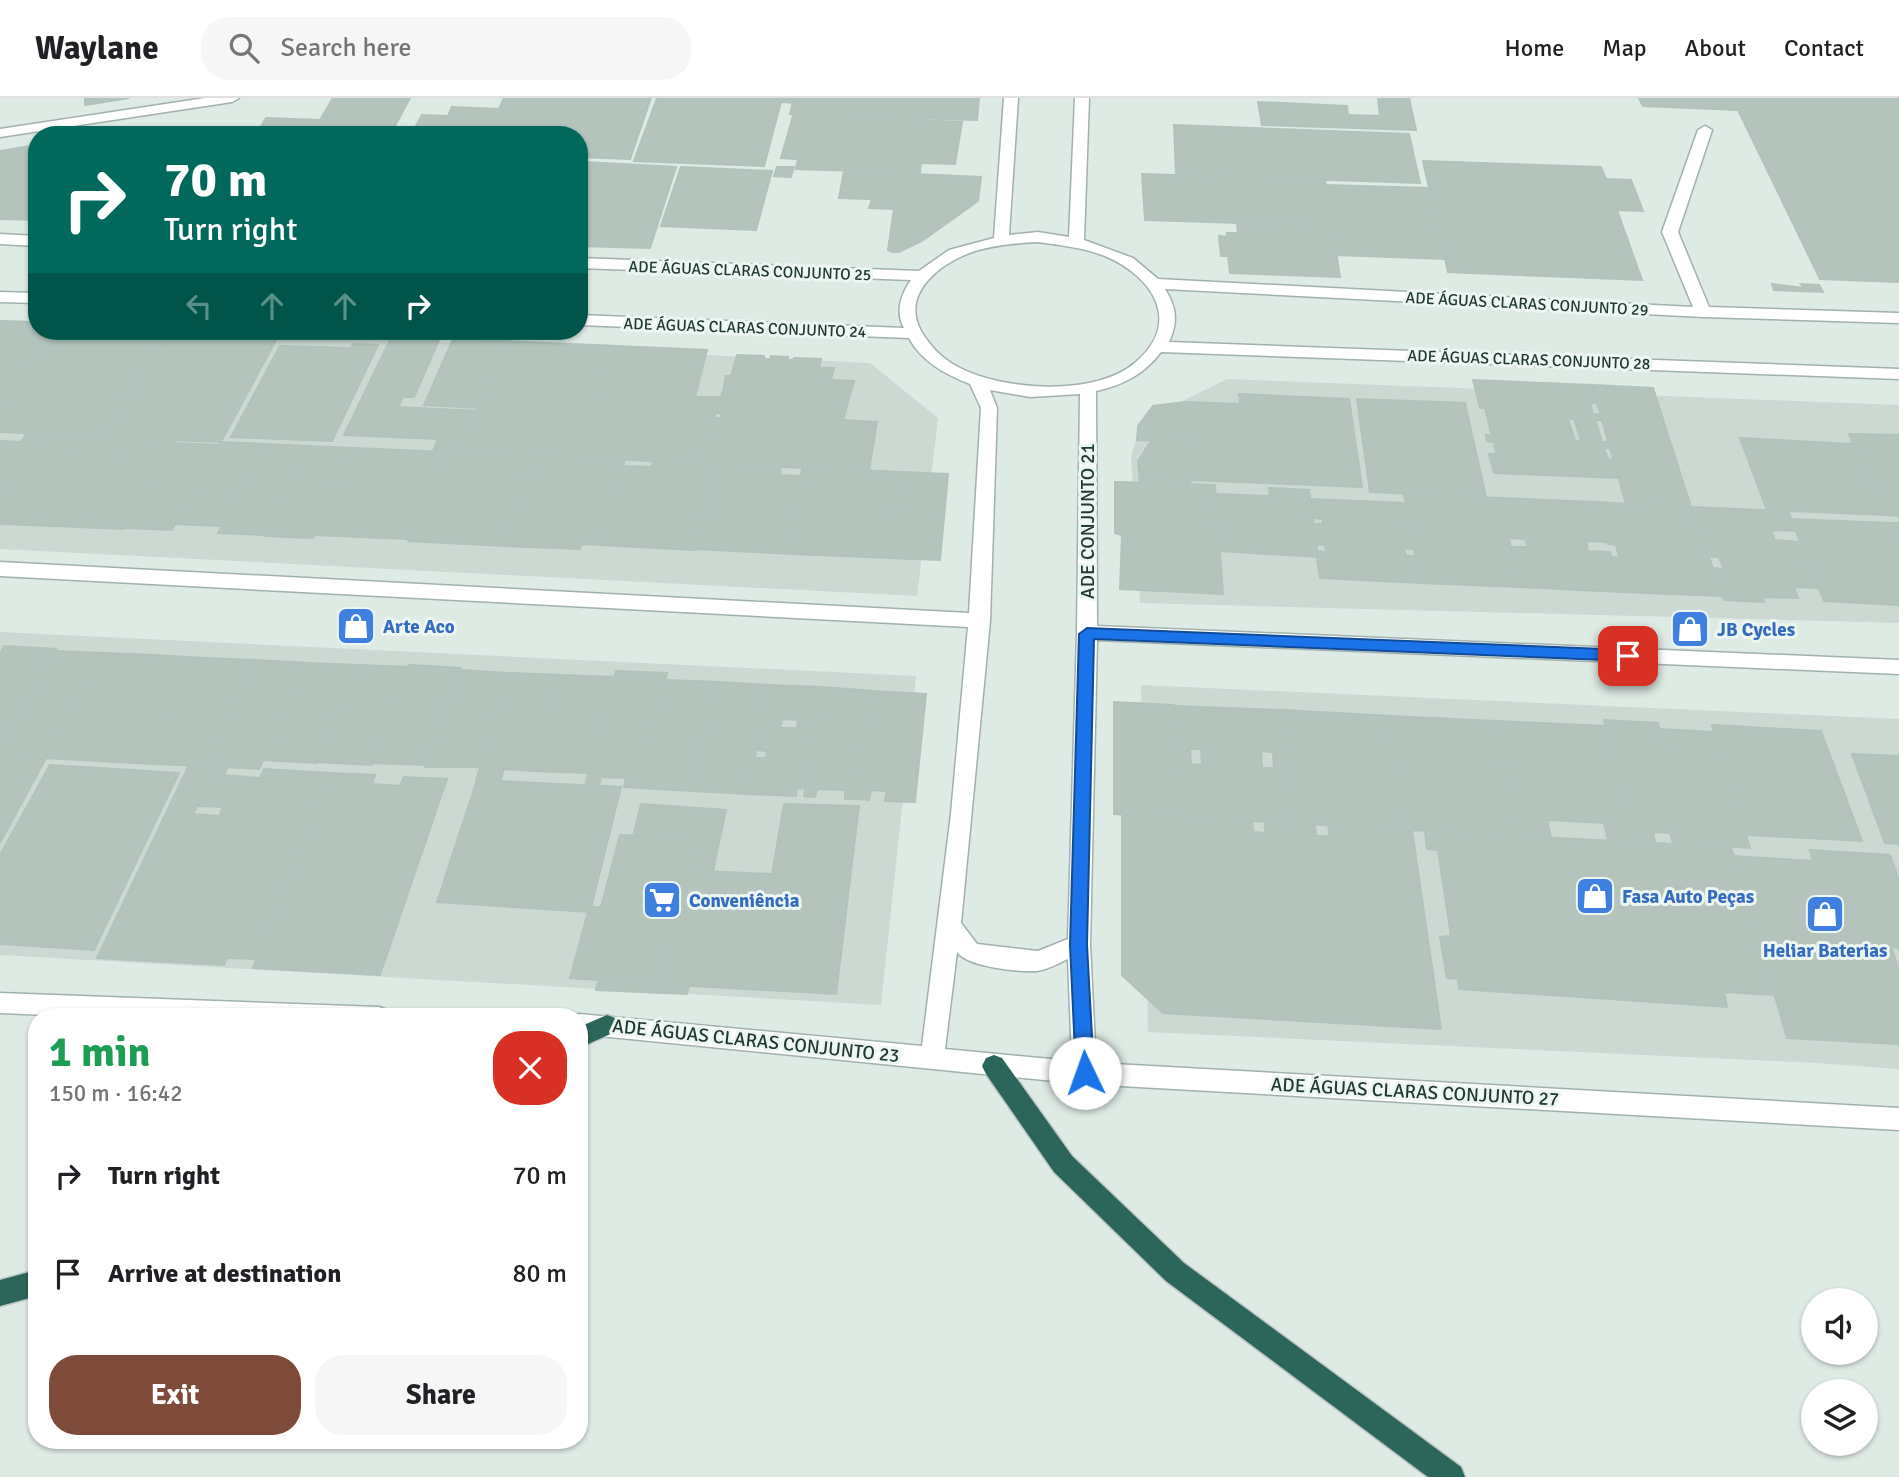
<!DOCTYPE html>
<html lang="en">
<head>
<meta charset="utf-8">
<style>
	:root { --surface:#fff; --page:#f6f6f6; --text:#202124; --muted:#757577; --line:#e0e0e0; --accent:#7e4a3a }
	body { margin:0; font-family:Signika,sans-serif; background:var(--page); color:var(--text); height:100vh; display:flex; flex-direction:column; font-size:26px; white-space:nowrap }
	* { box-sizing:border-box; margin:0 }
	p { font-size:23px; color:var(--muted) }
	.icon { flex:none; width:38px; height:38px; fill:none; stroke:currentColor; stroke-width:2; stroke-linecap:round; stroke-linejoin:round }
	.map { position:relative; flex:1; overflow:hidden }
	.sheet { position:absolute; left:28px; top:910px; width:560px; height:441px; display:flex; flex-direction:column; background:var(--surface); border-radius:28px; box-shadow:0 2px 5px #0004 }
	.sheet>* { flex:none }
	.hud { position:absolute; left:28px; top:28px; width:560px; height:214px; border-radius:28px; box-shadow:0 2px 5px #0004; background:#00695c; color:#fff; overflow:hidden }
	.fabs { position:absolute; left:1801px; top:1190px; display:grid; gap:14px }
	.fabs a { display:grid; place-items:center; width:77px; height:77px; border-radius:50%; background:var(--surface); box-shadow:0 2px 5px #0004; font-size:35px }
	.pin { position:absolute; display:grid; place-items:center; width:60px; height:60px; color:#fff; margin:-30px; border-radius:14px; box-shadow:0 4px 10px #0006 }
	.me { position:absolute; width:77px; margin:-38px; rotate:357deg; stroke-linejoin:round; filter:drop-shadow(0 0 5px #0008) }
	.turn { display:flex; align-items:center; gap:24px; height:147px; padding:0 21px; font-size:32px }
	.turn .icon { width:91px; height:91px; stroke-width:2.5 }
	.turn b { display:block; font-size:49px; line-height:60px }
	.lanes { display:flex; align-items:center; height:66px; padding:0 21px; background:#0003; justify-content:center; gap:35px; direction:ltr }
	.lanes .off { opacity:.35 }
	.round { display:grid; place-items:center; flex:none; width:74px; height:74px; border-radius:28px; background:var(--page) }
	.summary { display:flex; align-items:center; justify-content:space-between; height:119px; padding:0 21px }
	h1 { font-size:42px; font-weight:700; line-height:52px; color:#1e9e55 }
	.button { display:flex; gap:14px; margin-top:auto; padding:14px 21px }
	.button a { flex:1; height:80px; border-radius:28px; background:var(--accent); color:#fff; font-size:28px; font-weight:700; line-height:80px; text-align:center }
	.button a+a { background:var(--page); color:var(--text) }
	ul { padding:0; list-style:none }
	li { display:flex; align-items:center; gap:21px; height:98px; padding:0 21px }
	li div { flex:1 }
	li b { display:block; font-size:26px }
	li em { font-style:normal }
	header { display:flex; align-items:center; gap:42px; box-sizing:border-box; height:98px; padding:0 35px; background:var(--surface); border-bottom:2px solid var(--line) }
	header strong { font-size:33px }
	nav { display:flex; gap:38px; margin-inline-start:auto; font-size:24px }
	.search { width:490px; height:63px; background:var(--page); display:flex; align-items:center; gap:18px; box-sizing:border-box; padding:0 24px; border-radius:28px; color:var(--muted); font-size:26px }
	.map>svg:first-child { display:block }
	.built { fill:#ccd9d3 }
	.building { fill:#b4c4bd; stroke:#b1c3bb; stroke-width:2; fill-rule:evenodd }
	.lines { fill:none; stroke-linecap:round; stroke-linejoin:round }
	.minor-casing { stroke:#a1b1ab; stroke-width:3 }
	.highway-casing { stroke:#bcc4c2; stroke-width:3 }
	.minor { fill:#fff; fill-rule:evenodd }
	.highway { fill:#2c6559; fill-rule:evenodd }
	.route { fill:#1a73e8; stroke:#114b97; stroke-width:2 }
	.labels { text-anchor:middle; stroke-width:6; stroke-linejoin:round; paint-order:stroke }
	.far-street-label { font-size:16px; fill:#203932; stroke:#eef6f2 }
	.street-label { font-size:19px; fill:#203932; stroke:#eef6f2 }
	.shop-label { font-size:19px; font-weight:bold; fill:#366cbe; stroke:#eef6f2; text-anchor:start }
</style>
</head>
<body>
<header>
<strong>Waylane</strong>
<div class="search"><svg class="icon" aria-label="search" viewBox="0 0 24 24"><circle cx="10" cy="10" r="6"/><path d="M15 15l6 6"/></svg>Search here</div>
<nav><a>Home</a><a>Map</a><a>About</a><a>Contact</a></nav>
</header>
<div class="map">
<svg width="1899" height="1379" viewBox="0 0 1899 1379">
	<rect width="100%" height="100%" fill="#deeae4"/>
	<g class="built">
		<polygon points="0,223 37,224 37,233 209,233 870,265 938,320 917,498 0,451"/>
		<polygon points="1227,281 1899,307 1899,525 1140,505 1131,358 1142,323"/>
		<polygon points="0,534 916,578 881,907 0,857"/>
		<polygon points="1141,587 1899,621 1899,971 1817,965 1148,934"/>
	</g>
	<g class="building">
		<polygon points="85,0 129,0 85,7"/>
		<polygon points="333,0 410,0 390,37 256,37 266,20 320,22"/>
		<polygon points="504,0 651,0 630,61 579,59 579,37 411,37 422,17 448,18 452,9 499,11"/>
		<polygon points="657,0 794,0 793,5 781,4 764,68 634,63"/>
		<polygon points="794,0 979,0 977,22 974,22 790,16"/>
		<polygon points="1378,0 1409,0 1416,32 1262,27 1258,4 1347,8 1348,17 1380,18"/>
		<polygon points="1639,0 1899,0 1899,184 1820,181 1738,12 1643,8"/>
		<polygon points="810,17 962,24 955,66 921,65 920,75 796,71 798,61 781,60 793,18"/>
		<polygon points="1174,27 1409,36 1420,85 1176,77"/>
		<polygon points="156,29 167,30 164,32 193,33 191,37 121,37 125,32 152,33"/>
		<polygon points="196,30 259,32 256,37 191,37"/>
		<polygon points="37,47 37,122 0,121 0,53"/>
		<polygon points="1423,63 1601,69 1606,81 1631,82 1643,113 1617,112 1642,182 1448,174"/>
		<polygon points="583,64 676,69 650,150 579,148 579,72"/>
		<polygon points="681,69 772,73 756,132 661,128"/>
		<polygon points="777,69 794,69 791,79 774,78"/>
		<polygon points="844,73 981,79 978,103 922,143 899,154 892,154 888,152 894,111 869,110 872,101 839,100"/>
		<polygon points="1142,76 1325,82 1332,128 1145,122"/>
		<polygon points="1326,87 1429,90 1445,161 1336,157"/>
		<polygon points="1237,125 1332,128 1340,179 1230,175 1228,158 1221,158 1219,138 1227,139 1227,135 1238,135"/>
		<polygon points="1772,186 1804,190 1801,186 1819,187 1823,194 1774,192"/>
		<polygon points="0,223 37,224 37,233 54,233 0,310"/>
		<polygon points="54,233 169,233 103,339 0,334 0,310"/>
		<polygon points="169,233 281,233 221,344 103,339"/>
		<polygon points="392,238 440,240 414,299 403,299 398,309 477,313 460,354 433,353 438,341 344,337"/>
		<polygon points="453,241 505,243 478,310 424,307"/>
		<polygon points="505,243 617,248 580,360 460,354"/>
		<polygon points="353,246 378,247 332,343 231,339 280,248 351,250"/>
		<polygon points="617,248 707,252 695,299 720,299 702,365 580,360"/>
		<polygon points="737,257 764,258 764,261 771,261 771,258 788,259 787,262 793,262 794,260 821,261 819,270 834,270 831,282 854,283 843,322 877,324 869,373 702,365 714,320 721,320 722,315 717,315 722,295 728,293 723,293 726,278 731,278"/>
		<path d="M1473,282L1592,287L1597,305H1590L1593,316L1601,317L1602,322H1595L1602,344H1608L1610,350H1604L1608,361L1614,362L1619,380L1494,375L1489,356H1496L1494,344L1487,343L1486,337L1492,338L1485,310H1480ZM1568,321H1574L1581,343H1575Z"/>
		<polygon points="1592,287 1653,290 1691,409 1626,406"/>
		<polygon points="1239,296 1349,301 1362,389 1190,382 1190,387 1140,385 1138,363 1152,343 1137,342 1138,328 1153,308 1185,304 1240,306"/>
		<polygon points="1357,301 1465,305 1486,399 1370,394"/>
		<polygon points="1188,331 1192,381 1140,379 1139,363 1148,347 1166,336"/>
		<polygon points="27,335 43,336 0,400 0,343 21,344"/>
		<polygon points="43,336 87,338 30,427 0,426 0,400"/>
		<polygon points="1849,336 1899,337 1899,418 1886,417"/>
		<polygon points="87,338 131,340 77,429 30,427"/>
		<polygon points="131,340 176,342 124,431 77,429"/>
		<polygon points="1740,340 1853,346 1886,417 1767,412"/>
		<polygon points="221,344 265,346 221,428 175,426"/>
		<polygon points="174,345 219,347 172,432 125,430"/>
		<polygon points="265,346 309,348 266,437 218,435"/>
		<polygon points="309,348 355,350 313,440 265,438"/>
		<polygon points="355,350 443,354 408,441 314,437"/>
		<polygon points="443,354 535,358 504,448 408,443"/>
		<polygon points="535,358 625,362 600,447 581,446 580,451 504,448"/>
		<polygon points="653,363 717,366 695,452 600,447 623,368 652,369"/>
		<polygon points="717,366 781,369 779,377 801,378 802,370 808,370 793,456 696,451"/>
		<polygon points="808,370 902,374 890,460 793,456"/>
		<polygon points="902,374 948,376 940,462 890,460"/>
		<polygon points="1115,384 1215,387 1223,496 1120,491 1122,437 1115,435"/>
		<polygon points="1269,390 1309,392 1318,459 1219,453 1215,396 1270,398"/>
		<polygon points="1404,396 1499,400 1520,489 1420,485"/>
		<polygon points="1499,400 1595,404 1607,444 1586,443 1588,453 1610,454 1621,494 1520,489 1511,449 1528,449 1525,441 1509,440"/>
		<polygon points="1311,401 1405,405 1414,451 1404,450 1406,458 1415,458 1420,485 1320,480 1316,453 1326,454 1325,447 1316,446 1313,426 1323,426 1323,421 1313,420"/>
		<polygon points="1595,404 1691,409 1723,498 1621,494 1611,459 1619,460 1616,447 1608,446"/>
		<polygon points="1691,409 1788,413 1796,433 1771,432 1775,442 1800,444 1818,490 1794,489 1798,500 1763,499 1764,504 1724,502 1712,470 1724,471 1719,459 1708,458"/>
		<polygon points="1791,421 1889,425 1899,447 1899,507 1824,503"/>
		<polygon points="1889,425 1899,425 1899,447"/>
		<polygon points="4,548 56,551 0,647 0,557"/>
		<polygon points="55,553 104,555 46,660 0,657 0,647"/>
		<polygon points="104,555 155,557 99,663 46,660"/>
		<polygon points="155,557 205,560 153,666 99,663"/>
		<polygon points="205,560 254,562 207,668 153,666"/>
		<polygon points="254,562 307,565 259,671 207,668"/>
		<polygon points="307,565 359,567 317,665 263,662"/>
		<polygon points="359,567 408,569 373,665 372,667 318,664"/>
		<polygon points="409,567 461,570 425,667 373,665"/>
		<polygon points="460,572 512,575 480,669 425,669"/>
		<polygon points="616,573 667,575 639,690 624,689 626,680 601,679 599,688 585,688"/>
		<polygon points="512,575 561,577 533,673 504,671 500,684 476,682"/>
		<polygon points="561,577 614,579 588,675 533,673"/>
		<polygon points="666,582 718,584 693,693 639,690"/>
		<polygon points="718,584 769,587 748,696 693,693"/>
		<path d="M769,587L822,589L805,691L797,690L796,698L748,696L755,660H766L767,653L757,652ZM782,621L798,622L797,630H780Z"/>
		<polygon points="822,589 873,593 858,701 845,701 845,692 817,691 815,699 804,698"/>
		<polygon points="873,593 926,596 915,704 885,703 887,693 871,692 869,702 858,701"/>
		<polygon points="1114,604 1174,607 1179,719 1114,716"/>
		<path d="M1174,608L1282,612L1292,725L1179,719ZM1190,651H1201L1202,667L1191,666ZM1261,653L1273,654L1274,670H1262Z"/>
		<polygon points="1282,612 1390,618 1406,732 1292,725"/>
		<polygon points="1390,618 1496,623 1519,737 1406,732"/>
		<polygon points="1604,622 1658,625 1693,746 1673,745 1670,735 1653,734 1655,745 1635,743"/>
		<polygon points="1496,623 1605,628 1635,743 1608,742 1604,725 1547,722 1551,739 1519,737"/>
		<polygon points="1712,627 1821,633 1862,743 1747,737"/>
		<polygon points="1660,631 1714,634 1750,750 1693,746"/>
		<polygon points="1852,656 1899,658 1899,746 1885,745"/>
		<polygon points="0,657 46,660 0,745"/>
		<polygon points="50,667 179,675 94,852 0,846 0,757"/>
		<path d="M189,667L227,669L224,677L260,680L264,671L331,675L257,861L227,860L224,867L97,860ZM197,708L223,709L219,718L193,716Z"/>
		<polygon points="331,675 375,677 372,686 400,688 404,679 447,681 380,877 253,870"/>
		<polygon points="477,682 621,689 590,814 437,804"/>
		<polygon points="641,706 726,712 687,896 596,892"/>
		<polygon points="784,706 859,708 836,896 658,886 682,772 772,776"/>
		<polygon points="1122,717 1252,723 1253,734 1265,735 1265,724 1315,727 1316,738 1330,738 1328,727 1412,732 1441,931 1163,915 1122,877"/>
		<polygon points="1425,733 1731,749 1774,897 1724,894 1727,909 1459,891 1458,881 1447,880 1440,839 1451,838 1438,752 1427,751"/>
		<polygon points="620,737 696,740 689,772 682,772 658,886 570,880 588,814 590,814 591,809 601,809"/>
		<polygon points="1810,752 1890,757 1899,782 1899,850 1891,849 1899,872 1899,946 1787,940 1734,758 1813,763"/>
	</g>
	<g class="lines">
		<g class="minor-casing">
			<g id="minor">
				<polygon points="205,0 239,0 232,4 0,39 0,31"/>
				<path d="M1004,0H1018L1009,137L1038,134L1069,139L1075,0H1089L1084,142L1133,160L1158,181L1693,209L1662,134L1698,32L1705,28L1712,32L1678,134L1709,209L1899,215V225L1703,219L1165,191C1177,210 1178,224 1169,244L1899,271V281L1161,254C1144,276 1124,287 1096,293L1097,528L1899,562V576L1097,542L1090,847L1096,965L1899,1010V1032L1085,986L579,936V919H571L579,916L922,948L951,716L968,529L0,478V464L969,515L981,310L970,286C945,276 922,264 909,240L579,227V217L904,230C895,214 901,196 911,182L579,170V160L919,173L949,152L994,140ZM1038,144C1061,147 1084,150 1105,158C1152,178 1183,223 1136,264C1096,299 1003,293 958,269C942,261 930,248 921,233C900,194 942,164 975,153C995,147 1017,145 1038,144ZM990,292L1030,299L1080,296L1077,535L1068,841L1038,853L977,846L961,825L990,523L997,310ZM957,854C968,869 1018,874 1037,873C1047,872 1059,865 1068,861L1072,963L945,951Z"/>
				<polygon points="0,136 37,138 37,148 0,146"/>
				<polygon points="0,194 37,195 37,205 0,204"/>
				<polygon points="0,895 379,909 387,912 391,919 96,919 0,915"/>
			</g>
		</g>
		<g class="highway-casing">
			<g id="highway">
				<polygon points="607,917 615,920 619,927 615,934 579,950 579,929"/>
				<polygon points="994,957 1002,960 1072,1058 1184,1165 1461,1369 1465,1379 1428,1379 1166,1183 1054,1074 986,976 982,968 986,960"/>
				<polygon points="37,1172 37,1198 0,1208 0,1182"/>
			</g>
		</g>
		<use href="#minor" class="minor"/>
		<use href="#highway" class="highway"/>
	</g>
	<polygon class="route" points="1087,530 1628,552 1636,558 1628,563 1094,541 1087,847 1094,975 1092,981 1085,983 1079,981 1076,975 1070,847 1079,536"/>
	<defs>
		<g id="shop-square" transform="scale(2.0125)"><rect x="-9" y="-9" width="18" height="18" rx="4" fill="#3f7fe0" stroke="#eef6f2"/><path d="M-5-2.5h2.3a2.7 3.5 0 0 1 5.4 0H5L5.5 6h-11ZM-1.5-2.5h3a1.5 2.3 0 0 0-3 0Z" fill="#fff"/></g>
		<g id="supermarket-square" transform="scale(2.0125)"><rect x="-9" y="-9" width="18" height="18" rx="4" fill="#3f7fe0" stroke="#eef6f2"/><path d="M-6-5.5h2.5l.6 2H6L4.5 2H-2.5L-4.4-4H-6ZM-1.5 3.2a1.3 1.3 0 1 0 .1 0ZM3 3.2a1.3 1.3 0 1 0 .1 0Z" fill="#fff"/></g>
	</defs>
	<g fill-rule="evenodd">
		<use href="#shop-square" x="356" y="528"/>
		<use href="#shop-square" x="1690" y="531"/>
		<use href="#shop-square" x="1595" y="798"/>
		<use href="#supermarket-square" x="662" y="802"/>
		<use href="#shop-square" x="1825" y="816"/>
	</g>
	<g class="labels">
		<g class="far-street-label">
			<text transform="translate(750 172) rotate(2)" y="6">ADE ÁGUAS CLARAS CONJUNTO 25</text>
			<text transform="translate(1527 205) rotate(3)" y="6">ADE ÁGUAS CLARAS CONJUNTO 29</text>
			<text transform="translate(745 229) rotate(2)" y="6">ADE ÁGUAS CLARAS CONJUNTO 24</text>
			<text transform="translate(1529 261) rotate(2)" y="6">ADE ÁGUAS CLARAS CONJUNTO 28</text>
		</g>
		<g class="street-label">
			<text transform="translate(1087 423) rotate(-90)" y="7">ADE CONJUNTO 21</text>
			<text transform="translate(756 942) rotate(6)" y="7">ADE ÁGUAS CLARAS CONJUNTO 23</text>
			<text transform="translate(1415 993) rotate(3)" y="7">ADE ÁGUAS CLARAS CONJUNTO 27</text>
		</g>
		<g class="shop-label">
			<text x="383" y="535">Arte Aco</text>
			<text x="1717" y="538">JB Cycles</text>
			<text x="1622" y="805">Fasa Auto Peças</text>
			<text x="689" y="809">Conveniência</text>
			<text x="1825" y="859" text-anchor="middle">Heliar Baterias</text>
		</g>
	</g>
</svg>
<div class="fabs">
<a><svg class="icon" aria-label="sound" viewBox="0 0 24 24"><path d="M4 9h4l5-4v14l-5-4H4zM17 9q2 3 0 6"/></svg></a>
<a><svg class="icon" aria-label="layers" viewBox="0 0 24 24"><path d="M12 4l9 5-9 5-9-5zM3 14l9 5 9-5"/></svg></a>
</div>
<div class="pin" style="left:1628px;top:558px;background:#d93025"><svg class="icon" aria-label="arrive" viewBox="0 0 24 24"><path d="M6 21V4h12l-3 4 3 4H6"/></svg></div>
<svg class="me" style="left:1085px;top:975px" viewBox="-20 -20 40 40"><circle r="19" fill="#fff"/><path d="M0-13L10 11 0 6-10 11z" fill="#1a73e8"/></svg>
<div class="hud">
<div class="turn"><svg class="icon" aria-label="right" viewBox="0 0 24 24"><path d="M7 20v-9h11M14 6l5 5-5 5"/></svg><div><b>70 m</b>Turn right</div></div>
<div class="lanes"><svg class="icon off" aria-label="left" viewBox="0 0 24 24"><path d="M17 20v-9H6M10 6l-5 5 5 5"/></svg><svg class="icon off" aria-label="ahead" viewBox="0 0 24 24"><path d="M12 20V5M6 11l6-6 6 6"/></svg><svg class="icon off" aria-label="ahead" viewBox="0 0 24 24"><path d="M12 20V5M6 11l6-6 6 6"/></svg><svg class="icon" aria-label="right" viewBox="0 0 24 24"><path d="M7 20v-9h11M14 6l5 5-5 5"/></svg></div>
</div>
<section class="sheet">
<div class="summary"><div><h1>1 min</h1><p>150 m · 16:42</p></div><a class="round" style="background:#d93025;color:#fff"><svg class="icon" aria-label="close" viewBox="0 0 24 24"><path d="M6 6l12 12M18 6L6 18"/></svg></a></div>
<ul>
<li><svg class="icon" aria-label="right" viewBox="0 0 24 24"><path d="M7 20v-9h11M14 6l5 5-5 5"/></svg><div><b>Turn right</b></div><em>70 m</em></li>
<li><svg class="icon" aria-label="arrive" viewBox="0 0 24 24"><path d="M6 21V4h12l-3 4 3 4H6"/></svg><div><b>Arrive at destination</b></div><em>80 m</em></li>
</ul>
<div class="button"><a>Exit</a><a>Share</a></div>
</section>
</div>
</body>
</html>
